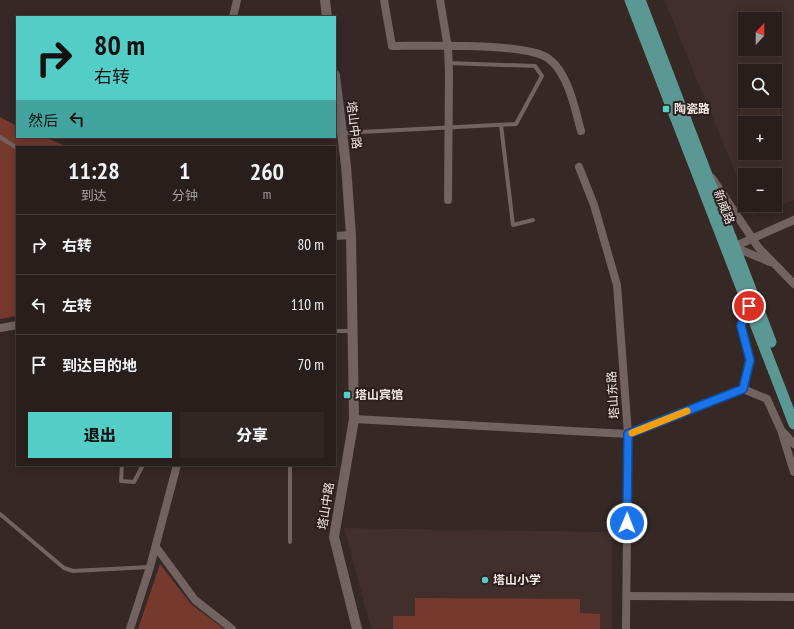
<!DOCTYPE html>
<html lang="zh">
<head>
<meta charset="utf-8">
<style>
	:root { --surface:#281e1c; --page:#302725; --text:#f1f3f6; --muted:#a5a2a3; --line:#443c3b; --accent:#54cdc7 }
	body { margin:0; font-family:"PT Sans Narrow","Noto Sans SC",sans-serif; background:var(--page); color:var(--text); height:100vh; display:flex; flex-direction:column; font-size:15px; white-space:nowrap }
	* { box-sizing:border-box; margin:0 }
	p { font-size:13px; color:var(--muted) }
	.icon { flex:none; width:22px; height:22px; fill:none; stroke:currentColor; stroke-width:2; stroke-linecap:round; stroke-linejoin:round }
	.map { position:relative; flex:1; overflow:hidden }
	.sheet { position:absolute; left:16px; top:146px; width:320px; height:320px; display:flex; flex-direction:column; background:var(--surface); border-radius:0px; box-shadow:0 2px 10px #0003,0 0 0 1px var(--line) }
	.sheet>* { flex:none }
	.top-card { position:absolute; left:16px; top:16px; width:320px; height:122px; border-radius:0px; box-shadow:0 2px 10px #0003,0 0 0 1px var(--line); background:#54cdc7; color:#111; overflow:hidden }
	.needle { width:26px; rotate:21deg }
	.controls { position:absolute; left:738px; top:12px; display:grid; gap:8px }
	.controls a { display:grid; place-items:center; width:44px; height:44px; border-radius:0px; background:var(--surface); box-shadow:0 2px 10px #0003,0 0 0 1px var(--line); font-size:20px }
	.pin { position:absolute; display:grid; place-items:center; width:34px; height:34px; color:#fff; margin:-17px; border:2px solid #fff; border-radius:50%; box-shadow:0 1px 4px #0007 }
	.me { position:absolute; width:44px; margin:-22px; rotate:1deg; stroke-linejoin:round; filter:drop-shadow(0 0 3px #0008) }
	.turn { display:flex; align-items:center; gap:14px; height:84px; padding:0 12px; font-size:18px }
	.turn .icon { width:52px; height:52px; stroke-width:2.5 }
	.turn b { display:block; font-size:28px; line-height:34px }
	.then { display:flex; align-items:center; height:38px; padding:0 12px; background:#0003; gap:8px; font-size:15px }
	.eta { display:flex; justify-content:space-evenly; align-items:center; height:68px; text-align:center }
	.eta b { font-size:24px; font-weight:800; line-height:28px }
	.cta { display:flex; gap:8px; margin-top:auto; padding:8px 12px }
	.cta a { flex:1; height:46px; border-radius:0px; background:var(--accent); color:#111; font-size:16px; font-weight:800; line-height:46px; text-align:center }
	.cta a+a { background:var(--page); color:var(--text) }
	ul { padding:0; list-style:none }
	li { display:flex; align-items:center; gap:12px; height:60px; padding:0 12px; border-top:1px solid var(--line) }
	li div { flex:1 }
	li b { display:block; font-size:15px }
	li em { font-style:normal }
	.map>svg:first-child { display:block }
	.built { fill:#422e2a; fill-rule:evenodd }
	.green { fill:#76392d }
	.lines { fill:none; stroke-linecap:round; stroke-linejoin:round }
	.service { stroke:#726360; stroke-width:4 }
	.minor { stroke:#726360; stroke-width:8 }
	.tertiary { stroke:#726360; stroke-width:10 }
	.primary { stroke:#5c9893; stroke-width:11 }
	.route-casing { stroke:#114b97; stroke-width:10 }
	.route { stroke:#1a73e8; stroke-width:7 }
	.slow { stroke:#f59e0b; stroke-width:7 }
	.poi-dot { fill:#54cdc7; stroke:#2b1e1c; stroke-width:1.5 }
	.labels { text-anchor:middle; stroke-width:4; stroke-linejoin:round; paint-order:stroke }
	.poi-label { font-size:12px; font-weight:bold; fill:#f1e8e6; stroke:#2b1e1c; text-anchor:start }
	.street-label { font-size:12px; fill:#f1e8e6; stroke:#2b1e1c }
</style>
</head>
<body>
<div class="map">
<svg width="794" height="629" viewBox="0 0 794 629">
	<rect width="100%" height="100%" fill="#352825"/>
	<g class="built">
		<path d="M664,0H794V200L753,215L749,205H775V175H745V196ZM745,19H775V49H745ZM745,71H775V101H745ZM745,123H775V153H745Z"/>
		<polygon points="344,528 612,532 612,629 371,629"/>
	</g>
	<g class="green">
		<polygon points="0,117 17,126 17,137 44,137 69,147 17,147 17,316 0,319"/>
		<polygon points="160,564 191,604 224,629 138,629"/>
		<polygon points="415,598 580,599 580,613 600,614 600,629 393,629 393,616 415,616"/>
	</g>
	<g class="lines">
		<g class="service">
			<polyline points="501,125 513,225 533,220"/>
			<polyline points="342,133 516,124 542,76 535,66 447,63"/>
			<polyline points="0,137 17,148"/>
			<polyline points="335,331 352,331"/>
			<polyline points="122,465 121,481 134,482 143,465"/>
			<polyline points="0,514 64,568 73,571 150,567"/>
			<polyline points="290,542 290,465"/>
		</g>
		<g class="minor">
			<path d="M384,0L392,46C423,46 527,42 549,59C568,73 575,109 581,131"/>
			<polyline points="440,0 448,48 449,72 448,200"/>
			<polyline points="233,17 237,0"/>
			<polyline points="579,167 594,205 617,285 628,434 626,629"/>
			<polyline points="712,178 758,247 794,284"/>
			<polyline points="335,236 351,235"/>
			<polyline points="734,247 770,262"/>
			<polyline points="731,248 794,220"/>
			<polyline points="0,328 17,325"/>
			<polyline points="743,389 750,360 741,326 749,305"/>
			<polyline points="354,419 628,434 743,389 767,399 781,430 794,444"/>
			<polyline points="782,433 794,472"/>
			<polyline points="156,547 195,600 232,629"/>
			<polyline points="627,596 794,597"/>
			<polyline points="130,629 150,567 177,465"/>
		</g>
		<g class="tertiary">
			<polyline points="325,0 327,17"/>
			<polyline points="335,75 346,166 351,235 354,419 334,537 357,629"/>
		</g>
		<g class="primary">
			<polyline points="630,0 794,424"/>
			<polyline points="640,0 771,342"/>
		</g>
	</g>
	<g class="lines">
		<g class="route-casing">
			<polyline id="route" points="627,523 628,434 743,389 750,360 741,326 749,306"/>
		</g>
		<use href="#route" class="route"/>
		<polyline class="slow" points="632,433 687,411"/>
	</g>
	<g class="poi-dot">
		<rect x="662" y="105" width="8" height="8" rx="2"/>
		<rect x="343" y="391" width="8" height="8" rx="2"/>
		<circle cx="485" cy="580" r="4"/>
	</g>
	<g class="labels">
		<g class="poi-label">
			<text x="674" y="113">陶瓷路</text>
			<text x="355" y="399">塔山宾馆</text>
			<text x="493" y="584">塔山小学</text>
		</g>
		<g class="street-label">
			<text transform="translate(354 125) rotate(83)" y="4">塔山中路</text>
			<text transform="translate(724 207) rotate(69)" y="4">新威路</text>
			<text transform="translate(613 395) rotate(-94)" y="4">塔山东路</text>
			<text transform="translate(326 506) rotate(-81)" y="4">塔山中路</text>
		</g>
	</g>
</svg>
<div class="controls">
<a><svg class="needle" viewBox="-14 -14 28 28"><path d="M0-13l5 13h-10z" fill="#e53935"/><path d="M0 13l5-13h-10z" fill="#a5a2a3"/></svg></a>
<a><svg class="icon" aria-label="search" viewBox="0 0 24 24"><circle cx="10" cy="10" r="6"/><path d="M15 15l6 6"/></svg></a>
<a>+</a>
<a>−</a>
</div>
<div class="pin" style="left:749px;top:306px;background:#d93025"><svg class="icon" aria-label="arrive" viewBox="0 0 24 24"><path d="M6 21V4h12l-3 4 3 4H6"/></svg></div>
<svg class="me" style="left:627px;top:523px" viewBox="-20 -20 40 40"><circle r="17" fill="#1a73e8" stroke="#fff" stroke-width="3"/><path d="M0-11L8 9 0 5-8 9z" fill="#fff"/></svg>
<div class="top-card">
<div class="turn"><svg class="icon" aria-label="right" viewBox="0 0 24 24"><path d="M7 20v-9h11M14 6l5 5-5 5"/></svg><div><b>80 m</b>右转</div></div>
<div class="then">然后<svg class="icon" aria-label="left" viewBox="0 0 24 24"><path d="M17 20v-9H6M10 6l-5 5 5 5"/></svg></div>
</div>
<section class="sheet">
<div class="eta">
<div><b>11:28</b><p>到达</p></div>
<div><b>1</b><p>分钟</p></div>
<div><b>260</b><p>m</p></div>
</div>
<ul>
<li><svg class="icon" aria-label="right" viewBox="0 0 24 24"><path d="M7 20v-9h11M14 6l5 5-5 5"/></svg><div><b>右转</b></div><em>80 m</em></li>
<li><svg class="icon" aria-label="left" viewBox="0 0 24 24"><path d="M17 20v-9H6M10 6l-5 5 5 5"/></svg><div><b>左转</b></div><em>110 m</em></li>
<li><svg class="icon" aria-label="arrive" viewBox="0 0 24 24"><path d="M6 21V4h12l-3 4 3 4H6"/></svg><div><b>到达目的地</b></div><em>70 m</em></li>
</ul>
<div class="cta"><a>退出</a><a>分享</a></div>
</section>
</div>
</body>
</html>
